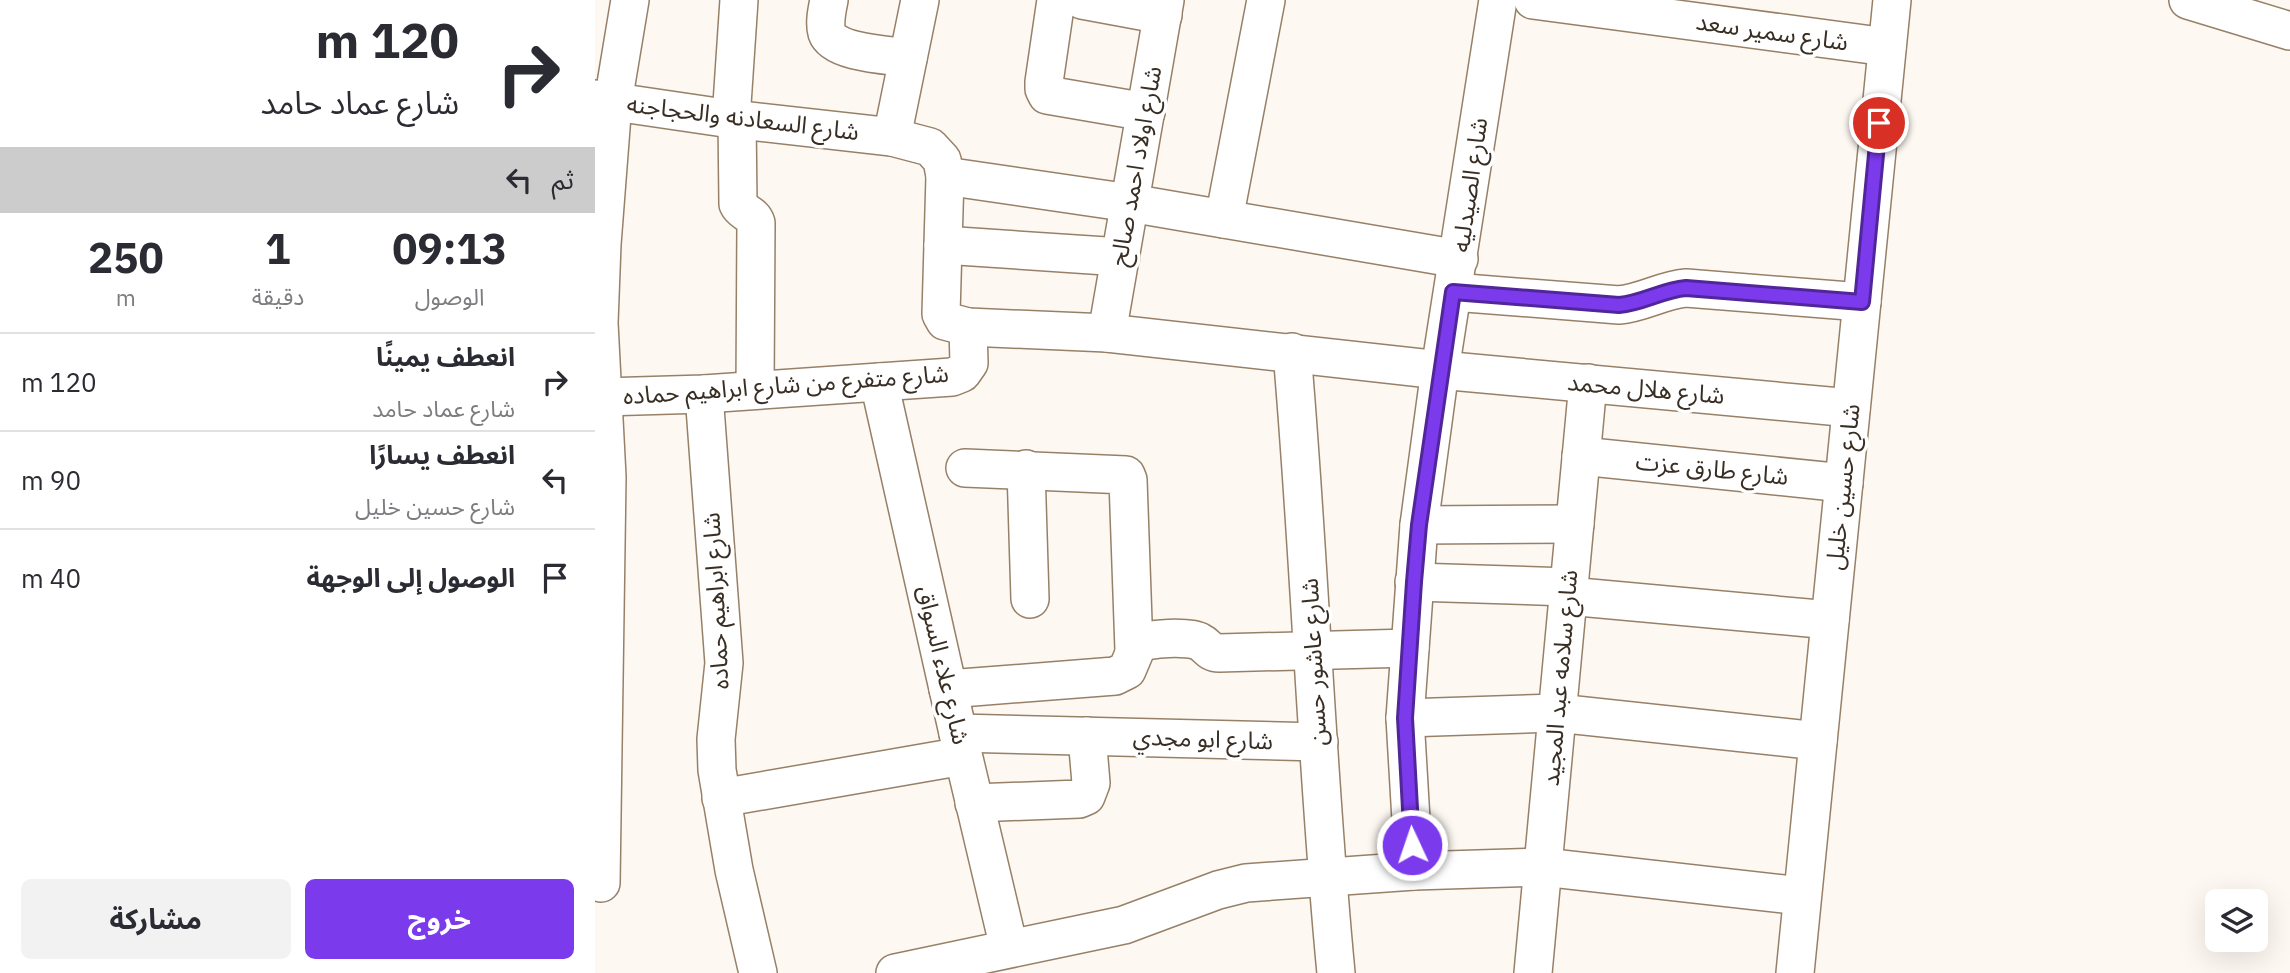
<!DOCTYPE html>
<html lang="ar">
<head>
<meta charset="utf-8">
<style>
	:root { --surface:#fff; --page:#f2f2f3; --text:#2b2b33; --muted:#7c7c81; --line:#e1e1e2; --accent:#7c3aed }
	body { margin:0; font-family:"IBM Plex Sans","Noto Sans Arabic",sans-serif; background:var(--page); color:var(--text); direction:rtl; height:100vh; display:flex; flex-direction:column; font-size:26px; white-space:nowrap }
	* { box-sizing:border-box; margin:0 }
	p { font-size:23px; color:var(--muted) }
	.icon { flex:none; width:38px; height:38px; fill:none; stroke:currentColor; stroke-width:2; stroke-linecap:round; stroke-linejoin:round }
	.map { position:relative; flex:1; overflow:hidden; direction:ltr }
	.details { display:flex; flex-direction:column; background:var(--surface); width:595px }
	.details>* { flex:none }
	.hud { background:#fff; color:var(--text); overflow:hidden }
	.tools { position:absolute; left:1610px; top:889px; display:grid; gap:14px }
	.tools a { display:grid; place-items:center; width:63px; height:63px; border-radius:10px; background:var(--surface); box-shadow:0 7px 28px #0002; font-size:35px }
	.pin { position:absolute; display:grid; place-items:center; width:60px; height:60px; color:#fff; margin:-30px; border:4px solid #fff; border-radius:50%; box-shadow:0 2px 7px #0007 }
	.me { position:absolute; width:77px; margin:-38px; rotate:357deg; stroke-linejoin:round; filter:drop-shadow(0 0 5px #0008) }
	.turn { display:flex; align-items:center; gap:24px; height:147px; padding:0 21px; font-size:32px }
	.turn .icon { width:91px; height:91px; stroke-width:2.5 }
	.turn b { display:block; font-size:49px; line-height:60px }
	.then { display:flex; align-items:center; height:66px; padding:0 21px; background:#0003; gap:14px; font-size:26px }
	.eta { display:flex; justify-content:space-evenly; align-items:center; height:119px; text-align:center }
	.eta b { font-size:42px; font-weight:700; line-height:49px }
	.action { display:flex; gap:14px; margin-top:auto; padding:14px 21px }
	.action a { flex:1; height:80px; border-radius:10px; background:var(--accent); color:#fff; font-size:28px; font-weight:700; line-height:80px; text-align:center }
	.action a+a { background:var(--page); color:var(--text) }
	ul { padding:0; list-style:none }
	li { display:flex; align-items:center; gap:21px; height:98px; padding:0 21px; border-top:2px solid var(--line) }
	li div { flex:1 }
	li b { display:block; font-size:26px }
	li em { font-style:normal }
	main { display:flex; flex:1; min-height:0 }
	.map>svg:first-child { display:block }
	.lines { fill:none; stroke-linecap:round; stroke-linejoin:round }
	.minor-casing { stroke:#978068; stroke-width:40 }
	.minor { stroke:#fff; stroke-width:37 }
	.route-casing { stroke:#51269a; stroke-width:18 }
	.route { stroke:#7c3aed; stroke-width:12 }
	.labels { text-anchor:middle; stroke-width:7; stroke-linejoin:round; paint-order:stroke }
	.street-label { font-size:24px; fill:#382e24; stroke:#fff }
</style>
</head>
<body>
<main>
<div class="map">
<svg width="1695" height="973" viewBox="0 0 1695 973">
	<rect width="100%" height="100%" fill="#fdf8f2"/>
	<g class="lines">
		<g class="minor-casing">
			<g id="minor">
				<path d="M234,0C232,10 229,23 232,33C239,53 293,55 313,58"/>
				<polyline points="461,0 449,82 449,89 452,95 551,112"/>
				<polyline points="487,0 568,15"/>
				<polyline points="938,0 1292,47"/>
				<polyline points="1593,0 1695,31"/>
				<polyline points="0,99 136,119 297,137 335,147 347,160 350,176 346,314 350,321 373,327 512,333 845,370 1256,408"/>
				<polyline points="136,119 144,0"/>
				<path d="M142,119L143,204C147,213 158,213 161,223L160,390"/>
				<polyline points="297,137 325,0"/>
				<polyline points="350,176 535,203 864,259"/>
				<polyline points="629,219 671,0"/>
				<polyline points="348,245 526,257"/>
				<path d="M858,292L1024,305C1048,303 1067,290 1091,288L1267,302"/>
				<polyline points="512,333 570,0"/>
				<path d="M697,352C715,559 721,766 741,973"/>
				<polyline points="284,382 363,733 414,948"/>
				<polyline points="109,394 129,663 121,739 122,770 139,870 163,973"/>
				<polyline points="8,397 109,394 357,377 367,373 374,363 373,327"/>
				<polyline points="986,456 1249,483"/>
				<polyline points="370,468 531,475 533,480 539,650"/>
				<polyline points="431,469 435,599"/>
				<polyline points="824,525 980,524"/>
				<polyline points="819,582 974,587"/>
				<polyline points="973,596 1235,620"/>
				<path d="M353,689L520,676L532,670L543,644C552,638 595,636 605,642C613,646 614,653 624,653L815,648"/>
				<polyline points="810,718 962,713 1223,741"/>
				<polyline points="363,733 724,742"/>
				<polyline points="126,798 368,756"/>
				<polyline points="379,803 484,799 491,796 496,783 492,736"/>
				<polyline points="819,871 810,718 824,525 845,370 903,0"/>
				<polyline points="6,883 12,477 4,323 7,244 18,102 35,0"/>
				<polyline points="300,973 529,925 623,890 651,883 819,871 948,867 1207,896"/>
				<polyline points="938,973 993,383"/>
				<polyline points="1200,973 1297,0"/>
			</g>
		</g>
		<use href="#minor" class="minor"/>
	</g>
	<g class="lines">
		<g class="route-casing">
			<path id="route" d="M817,845L810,718L819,582L824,525L858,292L1024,305C1048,303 1067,290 1091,288L1267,302L1284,123"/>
		</g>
		<use href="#route" class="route"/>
	</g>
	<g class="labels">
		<g class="street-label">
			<text transform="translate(1177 32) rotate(8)" y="8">شارع سمير سعد</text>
			<text transform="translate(148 118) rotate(7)" y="8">شارع السعادنه والحجاجنه</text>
			<text transform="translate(541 166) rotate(-80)" y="8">شارع اولاد احمد صالح</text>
			<text transform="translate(875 185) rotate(-82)" y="8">شارع الصيدليه</text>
			<text transform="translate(191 385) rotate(-4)" y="8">شارع متفرع من شارع ابراهيم حماده</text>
			<text transform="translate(1051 389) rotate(5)" y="8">شارع هلال محمد</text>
			<text transform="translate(1117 469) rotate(6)" y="8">شارع طارق عزت</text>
			<text transform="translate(1248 487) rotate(-84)" y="8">شارع حسين خليل</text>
			<text transform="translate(121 601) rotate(-93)" y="8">شارع ابراهيم حماده</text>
			<text transform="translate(719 662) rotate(-93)" y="8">شارع عاشور حسن</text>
			<text transform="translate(348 665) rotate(77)" y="8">شارع علاء السواق</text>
			<text transform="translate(965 678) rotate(-85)" y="8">شارع سلامه عبد المجيد</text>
			<text transform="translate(608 739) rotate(2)" y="8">شارع ابو مجدي</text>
		</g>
	</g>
</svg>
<div class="tools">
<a><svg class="icon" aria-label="layers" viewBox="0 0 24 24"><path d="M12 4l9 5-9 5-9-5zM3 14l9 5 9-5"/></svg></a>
</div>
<div class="pin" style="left:1284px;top:123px;background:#d93025"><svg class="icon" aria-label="arrive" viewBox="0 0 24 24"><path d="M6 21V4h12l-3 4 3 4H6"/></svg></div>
<svg class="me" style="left:817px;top:845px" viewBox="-20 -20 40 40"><circle r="17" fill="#7c3aed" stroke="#fff" stroke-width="3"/><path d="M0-11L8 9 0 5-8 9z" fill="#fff"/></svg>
</div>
<section class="details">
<div class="hud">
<div class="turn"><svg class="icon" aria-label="right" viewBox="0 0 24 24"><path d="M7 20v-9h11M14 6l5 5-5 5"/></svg><div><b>120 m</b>شارع عماد حامد</div></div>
<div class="then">ثم<svg class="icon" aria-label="left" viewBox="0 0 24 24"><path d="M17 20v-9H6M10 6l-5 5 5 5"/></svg></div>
</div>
<div class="eta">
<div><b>09:13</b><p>الوصول</p></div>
<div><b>1</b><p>دقيقة</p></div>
<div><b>250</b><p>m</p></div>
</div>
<ul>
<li><svg class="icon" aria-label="right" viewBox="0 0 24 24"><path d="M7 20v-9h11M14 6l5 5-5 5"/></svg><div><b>انعطف يمينًا</b><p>شارع عماد حامد</p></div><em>120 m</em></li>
<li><svg class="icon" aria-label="left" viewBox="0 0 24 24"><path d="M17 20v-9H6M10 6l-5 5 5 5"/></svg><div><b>انعطف يسارًا</b><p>شارع حسين خليل</p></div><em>90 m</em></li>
<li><svg class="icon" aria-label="arrive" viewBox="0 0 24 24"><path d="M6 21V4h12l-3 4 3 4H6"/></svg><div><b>الوصول إلى الوجهة</b></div><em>40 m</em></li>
</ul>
<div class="action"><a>خروج</a><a>مشاركة</a></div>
</section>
</main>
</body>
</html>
